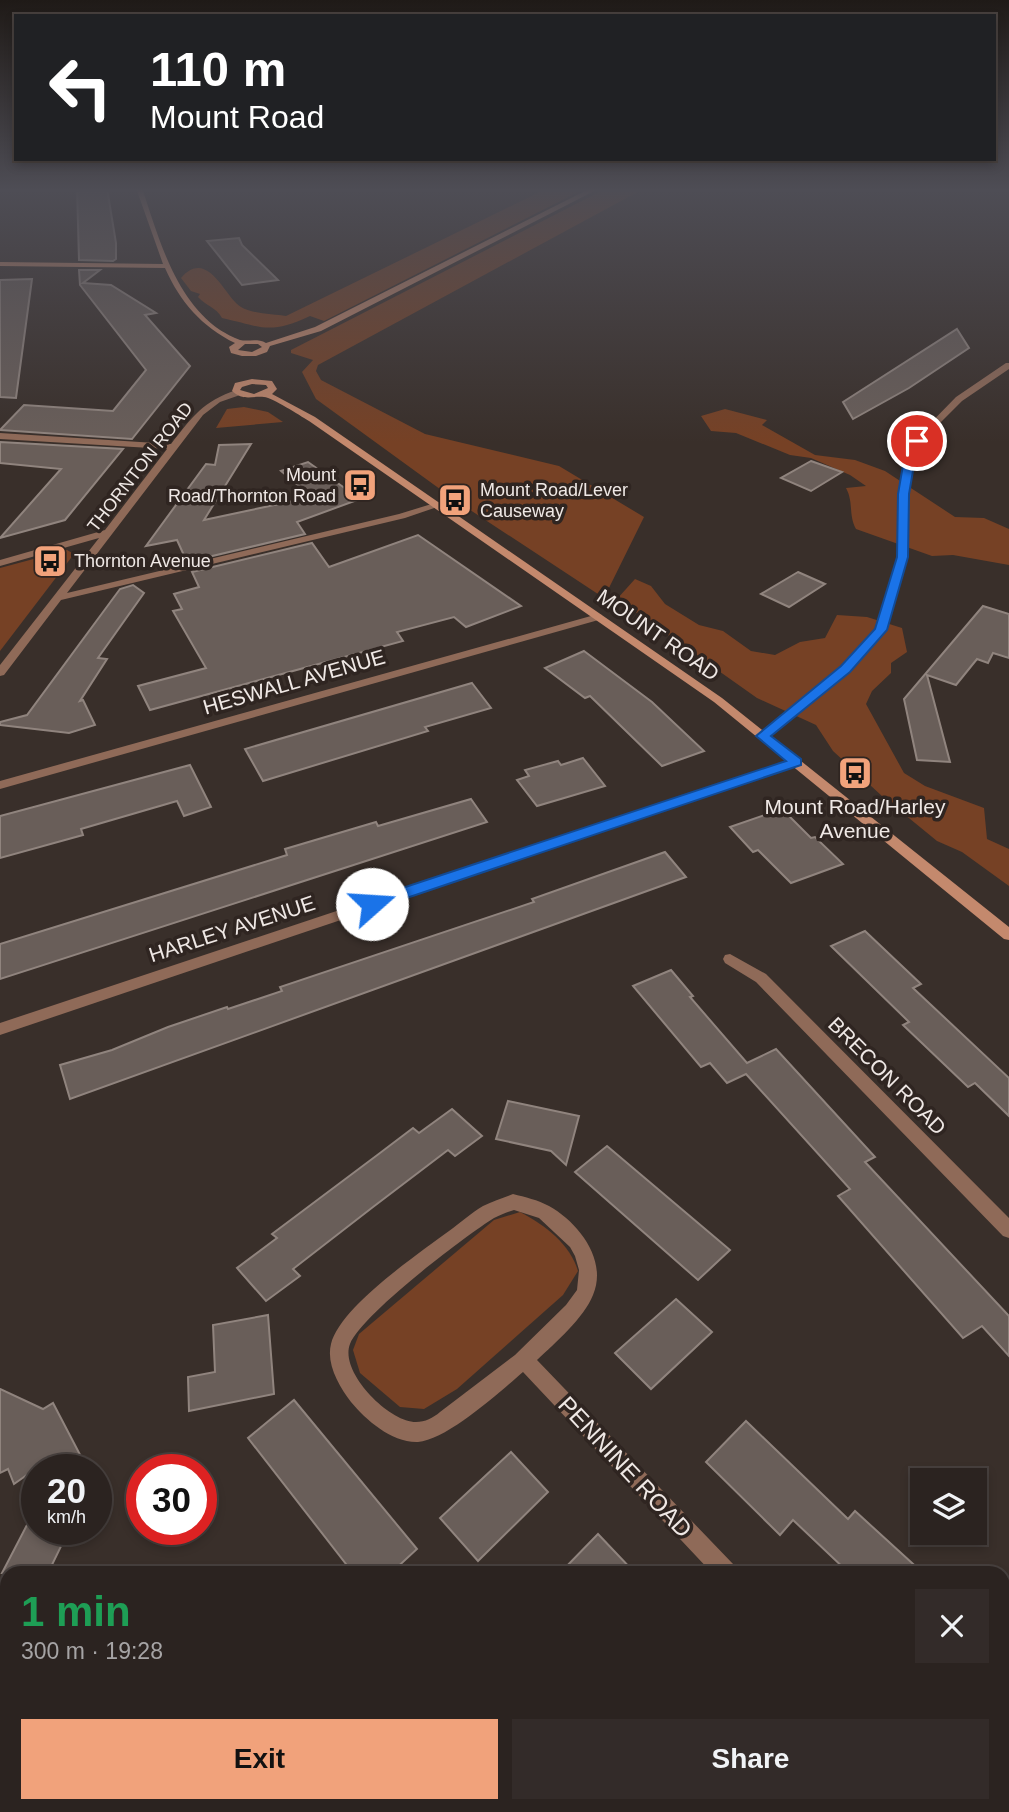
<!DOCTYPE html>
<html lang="en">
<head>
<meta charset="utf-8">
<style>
	:root { --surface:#2b2320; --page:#332b29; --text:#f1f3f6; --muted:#a6a4a5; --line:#47403e; --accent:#f1a27b }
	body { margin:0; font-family:Arial,sans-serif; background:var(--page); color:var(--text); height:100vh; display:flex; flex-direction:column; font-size:26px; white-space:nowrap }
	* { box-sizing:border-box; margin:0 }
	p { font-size:23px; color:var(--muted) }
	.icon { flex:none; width:38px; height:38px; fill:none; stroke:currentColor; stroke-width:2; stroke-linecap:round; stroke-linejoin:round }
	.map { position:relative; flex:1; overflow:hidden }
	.sheet { position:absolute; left:0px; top:1566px; width:1010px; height:247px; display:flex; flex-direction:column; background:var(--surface); border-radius:21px 21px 0 0; box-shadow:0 4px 10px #0003,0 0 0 2px var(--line) }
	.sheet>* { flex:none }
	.top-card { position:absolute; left:14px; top:14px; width:982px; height:147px; border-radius:0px; box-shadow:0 4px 10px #0003,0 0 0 2px var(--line); background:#202124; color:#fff; overflow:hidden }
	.tools { position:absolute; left:910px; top:1468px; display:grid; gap:14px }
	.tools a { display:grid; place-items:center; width:77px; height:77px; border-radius:0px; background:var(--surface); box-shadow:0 4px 10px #0003,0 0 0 2px var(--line); font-size:35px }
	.speed { position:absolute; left:21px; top:1454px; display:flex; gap:14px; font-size:35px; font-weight:700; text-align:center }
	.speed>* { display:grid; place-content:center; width:91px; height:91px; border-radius:50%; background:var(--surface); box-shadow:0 4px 10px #0003,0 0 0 2px var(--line); line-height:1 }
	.speed small { font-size:18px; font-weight:400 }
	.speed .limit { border:10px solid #d22; background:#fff; color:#111 }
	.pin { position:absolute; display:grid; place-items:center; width:60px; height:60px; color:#fff; margin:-30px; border:4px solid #fff; border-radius:50%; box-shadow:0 2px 7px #0007 }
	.me { position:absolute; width:77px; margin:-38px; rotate:71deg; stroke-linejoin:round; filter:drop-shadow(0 0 5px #0008) }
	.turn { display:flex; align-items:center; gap:24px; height:147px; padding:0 21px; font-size:32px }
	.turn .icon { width:91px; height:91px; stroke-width:2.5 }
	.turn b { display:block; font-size:49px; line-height:60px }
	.round { display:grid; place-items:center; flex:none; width:74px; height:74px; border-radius:0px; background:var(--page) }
	.overview { display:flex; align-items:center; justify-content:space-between; height:119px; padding:0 21px }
	h1 { font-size:42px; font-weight:700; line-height:52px; color:#1e9e55 }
	.action { display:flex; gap:14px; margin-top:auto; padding:14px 21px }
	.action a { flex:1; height:80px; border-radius:0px; background:var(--accent); color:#111; font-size:28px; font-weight:700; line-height:80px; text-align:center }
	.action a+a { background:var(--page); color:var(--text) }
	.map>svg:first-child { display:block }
	.green { fill:#764125 }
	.building { fill:#695e59; stroke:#90847e; stroke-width:2 }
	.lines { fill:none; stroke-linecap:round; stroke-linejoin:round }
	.street { fill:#8f6a58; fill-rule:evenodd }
	.secondary { fill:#c4896d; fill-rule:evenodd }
	.route { fill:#1a73e8; stroke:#114b97; stroke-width:2 }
	.labels { text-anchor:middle; stroke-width:7; stroke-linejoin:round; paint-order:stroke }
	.far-street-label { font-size:18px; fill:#efe8e5; stroke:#2f2521 }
	.far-poi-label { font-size:18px; fill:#efe8e5; stroke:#2f2521; text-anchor:start }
	.street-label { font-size:21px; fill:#efe8e5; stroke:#2f2521 }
	.poi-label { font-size:21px; fill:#efe8e5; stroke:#2f2521 }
	.near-street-label { font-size:24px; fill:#efe8e5; stroke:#2f2521 }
</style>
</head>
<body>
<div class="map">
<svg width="1009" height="1812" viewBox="0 0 1009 1812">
	<rect width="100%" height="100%" fill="#392f2a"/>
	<g class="green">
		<path d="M548,188H586L324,321L310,316C269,335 263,327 222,318C216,307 206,306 198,297L200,294L191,291L181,278C208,247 225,298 241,307C252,314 274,314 286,316Z"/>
		<polygon points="607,188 645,188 318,365 316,371 321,380 425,434 559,466 644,517 604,598 455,500 316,399 302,372 313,360 291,353 291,350"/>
		<polygon points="244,407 268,412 283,422 216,428 227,409"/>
		<path d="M725,409L767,420L762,425L815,455L855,460L885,471L955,517L984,518L1009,529V565L953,555L932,556L856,529C848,514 854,503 846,488L866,486L850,475L811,458L790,455L736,433L711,431L701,416Z"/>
		<polygon points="67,550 74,554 0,651 0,568"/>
		<polygon points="635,579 651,586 665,604 699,625 723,631 751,651 775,655 800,642 825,638 837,615 867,617 902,628 907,652 891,663 891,673 872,691 866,704 904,773 925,786 984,808 987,839 1009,849 1009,886 962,852 937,841 882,796 833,751 816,725 757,698 617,599"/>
		<path d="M520,1212C545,1225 570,1244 578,1271L563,1295L457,1389L424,1409L400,1407L360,1373L353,1350L359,1334L494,1220Z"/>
	</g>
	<g class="building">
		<polygon points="77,188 107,188 116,243 116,259 113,261 79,260"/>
		<polygon points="239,238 242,245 278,280 242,285 207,241"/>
		<polygon points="79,270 100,270 83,283 111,285 156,313 145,315 190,366 132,439 0,430 24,405 113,411 146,370 80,285"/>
		<polygon points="32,279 16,398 0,397 0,280"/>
		<polygon points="957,329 969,348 909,388 853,419 843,402"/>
		<polygon points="0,442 123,449 65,520 0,538 61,469 0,463"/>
		<polygon points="251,444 204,520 312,497 281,471 308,462 360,499 297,522 305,534 187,562 177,540 146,546 206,464 215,465 219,445"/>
		<polygon points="811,461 842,472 811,491 781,478"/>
		<polygon points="418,535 521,606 466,627 454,617 397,632 403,641 150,710 138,686 206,668 173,611 182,609 174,594 199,587 192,572 312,543 329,567"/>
		<polygon points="798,572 825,584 789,607 761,594"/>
		<polygon points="133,585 144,593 98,658 107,659 80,701 83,700 95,725 69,733 0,725 0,722 27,715 120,589"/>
		<polygon points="983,606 1009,614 1009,658 993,653 988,663 977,659 956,685 927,675 950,762 917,760 904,699"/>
		<polygon points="584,651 652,702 704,751 662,766 590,696 585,698 545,668"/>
		<polygon points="472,683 491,708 425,727 428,731 263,781 245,749"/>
		<polygon points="583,758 605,786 537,806 517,780 529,776 525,770 558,761 561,765"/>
		<polygon points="190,765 211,807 184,816 177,801 81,829 83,835 0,858 0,816"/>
		<polygon points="471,799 487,822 0,979 0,944 287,855 285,849 376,822 378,826"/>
		<polygon points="782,809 811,838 815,837 843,864 791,883 758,850 753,852 730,827"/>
		<polygon points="665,852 686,877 70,1099 60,1065 112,1050 168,1027 227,1007 228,1009 282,991 280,987 534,902 532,899"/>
		<polygon points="865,931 921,984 913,988 1009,1078 1009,1116 975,1083 968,1087 903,1025 909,1022 831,946"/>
		<polygon points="671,970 693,996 690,997 747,1063 776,1049 875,1157 865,1162 1009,1316 1009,1356 982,1326 963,1338 838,1196 850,1189 746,1074 727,1083 710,1063 701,1067 633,986"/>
		<polygon points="508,1101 579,1116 566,1165 551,1151 496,1139"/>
		<polygon points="452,1109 482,1136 455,1156 448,1150 373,1207 293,1269 300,1276 266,1301 237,1268 277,1238 272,1234 380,1153 413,1128 419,1133"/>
		<polygon points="607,1146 730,1250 698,1280 575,1172"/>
		<polygon points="676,1299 712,1332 651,1389 615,1353"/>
		<polygon points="268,1315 274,1394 189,1411 188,1377 215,1372 213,1325"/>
		<polygon points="0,1389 43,1409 53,1403 88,1470 34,1470 14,1484 8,1469 0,1473"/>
		<polygon points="294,1400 417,1549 391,1573 353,1573 248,1438"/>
		<polygon points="746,1421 848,1519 855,1511 923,1573 849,1573 793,1520 780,1535 706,1462"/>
		<polygon points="511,1452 548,1492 478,1561 440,1518"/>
		<polygon points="28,1523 37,1525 37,1530 50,1530 67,1534 48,1573 2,1573"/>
		<polygon points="598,1534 635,1573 560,1573"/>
	</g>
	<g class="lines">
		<g class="street">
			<polygon points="1006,363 1009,363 1009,369 962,401 921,442 914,465 909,493 907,557 886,630 849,671 767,739 759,739 757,736 759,733 841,667 876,629 897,557 899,493 904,465 913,441 956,397"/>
			<path d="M237,390L241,393L240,395L220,402L203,415L67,593L399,514L438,502L443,505L405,518L61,600L4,675L0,676V665L99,538L0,566V560L105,530L167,449L0,439V433L171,444C192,417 203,401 237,390Z"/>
			<polygon points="598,614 602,615 602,619 0,789 0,781"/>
			<polygon points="796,758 800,759 802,762 800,765 0,1035 0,1023"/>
			<polygon points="730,954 766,974 1009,1218 1009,1238 1003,1236 756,982 725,963 723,959 725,955"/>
			<path d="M513,1194C525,1197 538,1200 549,1206C578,1222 608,1260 593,1295C584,1318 555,1343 537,1360L734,1565L737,1573H712L523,1372C500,1392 447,1440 418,1442C392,1443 366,1420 351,1402C339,1386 326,1364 331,1344C340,1307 418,1254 449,1231C460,1223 471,1213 483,1206C493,1201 503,1198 513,1194ZM514,1210L539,1218L570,1247L575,1256L579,1270L577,1290L566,1305L515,1355L440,1412C433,1418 425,1422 416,1422C389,1422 339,1372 350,1344C361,1315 465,1236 494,1218C500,1215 507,1212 514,1210Z"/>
			<polygon points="699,1806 725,1806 722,1812 696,1812"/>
			<polygon points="941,1806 968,1806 971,1812 944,1812"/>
		</g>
		<g class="secondary">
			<path d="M136,188H142C159,238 174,298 220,330C225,333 234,338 240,340C248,342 257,338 266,343L315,327L591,188H600L321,331L270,346L267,352L256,356H242L231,353L229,347L235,343C202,327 180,302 165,268L0,266V262L163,264ZM245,344H258L262,347L252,352L238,350Z"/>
			<path d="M252,379L272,381L277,389L272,394L315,417L722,698L1009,927V940L1004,939L714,702L309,421C299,415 273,398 264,397C251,396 243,401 232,391L235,383ZM252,384L266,385L268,388L254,394L240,390L242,387Z"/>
		</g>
	</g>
	<linearGradient id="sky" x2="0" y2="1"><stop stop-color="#1f1a17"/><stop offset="0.43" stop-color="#4e4d55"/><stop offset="1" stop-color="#4e4d55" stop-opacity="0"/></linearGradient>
	<rect width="1009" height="442" fill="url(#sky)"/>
	<polygon class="route" points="917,438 922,441 914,465 909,494 908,557 887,630 850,672 771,736 801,759 801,765 377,908 366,908 364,904 366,900 786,761 756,736 841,666 875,629 897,557 898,494 903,465 912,441"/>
	<defs>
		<g id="bus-square" transform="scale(1.75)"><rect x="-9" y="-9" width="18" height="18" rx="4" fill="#f1a27b" stroke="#2f2521"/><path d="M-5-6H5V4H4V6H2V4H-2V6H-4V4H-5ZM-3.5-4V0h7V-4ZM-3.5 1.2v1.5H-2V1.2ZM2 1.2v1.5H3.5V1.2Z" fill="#111"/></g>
	</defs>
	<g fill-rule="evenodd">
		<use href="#bus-square" x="360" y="485"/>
		<use href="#bus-square" x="455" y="500"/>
		<use href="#bus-square" x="50" y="561"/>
		<use href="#bus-square" x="855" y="773"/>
	</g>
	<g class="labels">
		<g class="far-street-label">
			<text transform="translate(140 467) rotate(-52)" y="6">THORNTON ROAD</text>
		</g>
		<g class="far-poi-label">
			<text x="336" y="481" text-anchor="end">Mount<tspan x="336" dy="21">Road/Thornton Road</tspan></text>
			<text x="480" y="496">Mount Road/Lever<tspan x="480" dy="21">Causeway</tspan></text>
			<text x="74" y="567">Thornton Avenue</text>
		</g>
		<g class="street-label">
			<text transform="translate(658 635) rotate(35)" y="7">MOUNT ROAD</text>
			<text transform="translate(294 682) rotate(-16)" y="7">HESWALL AVENUE</text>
			<text transform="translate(232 929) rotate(-18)" y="7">HARLEY AVENUE</text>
			<text transform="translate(887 1076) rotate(45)" y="7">BRECON ROAD</text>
		</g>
		<g class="poi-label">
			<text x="855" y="814">Mount Road/Harley<tspan x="855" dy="24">Avenue</tspan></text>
		</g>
		<g class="near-street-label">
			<text transform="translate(625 1467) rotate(47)" y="8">PENNINE ROAD</text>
		</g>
	</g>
</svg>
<div class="tools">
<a><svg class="icon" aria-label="layers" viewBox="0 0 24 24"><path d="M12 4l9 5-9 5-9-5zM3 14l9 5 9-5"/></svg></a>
</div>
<div class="speed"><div>20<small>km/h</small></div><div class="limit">30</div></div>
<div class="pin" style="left:917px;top:441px;background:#d93025"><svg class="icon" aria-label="arrive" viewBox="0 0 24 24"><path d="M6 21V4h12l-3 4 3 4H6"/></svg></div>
<svg class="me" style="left:372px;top:904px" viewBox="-20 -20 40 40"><circle r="19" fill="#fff"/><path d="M0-13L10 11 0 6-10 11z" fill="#1a73e8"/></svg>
<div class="top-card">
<div class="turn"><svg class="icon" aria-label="left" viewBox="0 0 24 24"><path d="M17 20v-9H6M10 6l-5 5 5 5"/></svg><div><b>110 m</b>Mount Road</div></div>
</div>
<section class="sheet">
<div class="overview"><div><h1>1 min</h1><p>300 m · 19:28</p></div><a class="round"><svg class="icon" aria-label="close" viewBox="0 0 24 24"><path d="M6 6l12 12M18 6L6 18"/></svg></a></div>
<div class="action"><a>Exit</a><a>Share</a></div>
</section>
</div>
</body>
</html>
